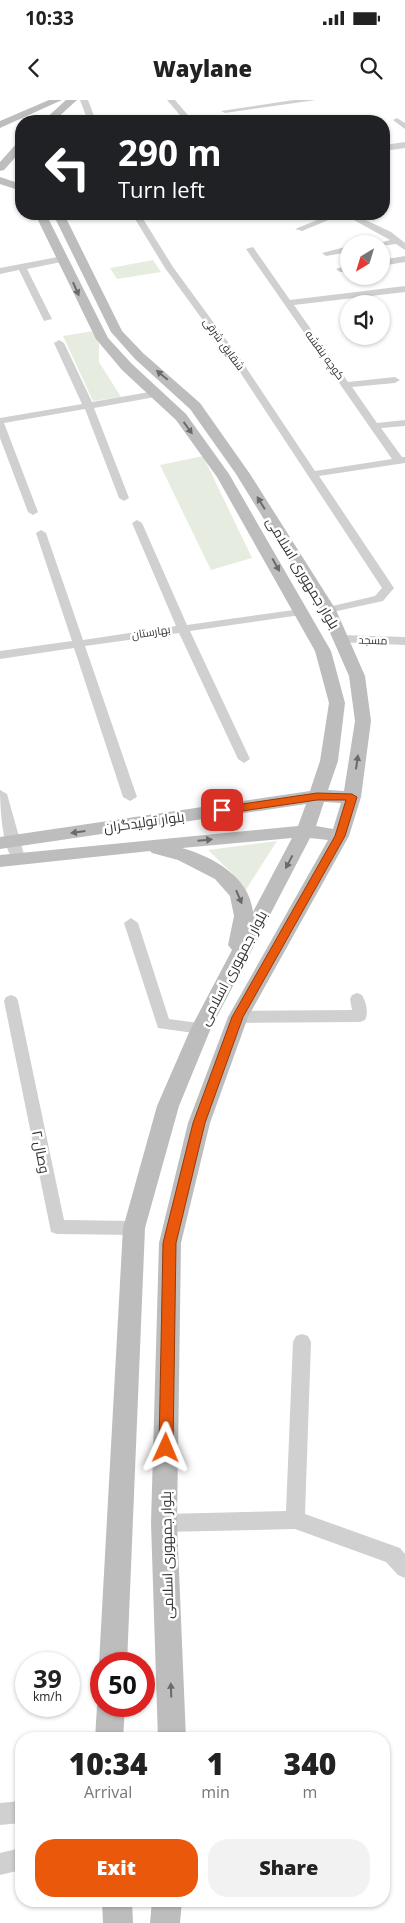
<!DOCTYPE html>
<html lang="en">
<head>
<meta charset="utf-8">
<style>
	:root { --surface:#fff; --page:#f2f2f2; --text:#222; --muted:#767676; --accent:#ea580c }
	body { margin:0; font-family:"Open Sans",Cairo,sans-serif; background:var(--page); color:var(--text); height:100vh; display:flex; flex-direction:column; font-size:19px; white-space:nowrap }
	* { box-sizing:border-box; margin:0 }
	p { font-size:16px; color:var(--muted) }
	.icon { flex:none; width:28px; height:28px; fill:none; stroke:currentColor; stroke-width:2; stroke-linecap:round; stroke-linejoin:round }
	.map { position:relative; flex:1; overflow:hidden }
	.panel { position:absolute; left:15px; top:1632px; width:375px; height:175px; display:flex; flex-direction:column; background:var(--surface); border-radius:20px; box-shadow:0 1px 4px #0004 }
	.panel>* { flex:none }
	.banner { position:absolute; left:15px; top:15px; width:375px; height:105px; border-radius:20px; box-shadow:0 1px 4px #0004; background:#202124; color:#fff; overflow:hidden }
	.needle { width:32px; rotate:218deg }
	.fabs { position:absolute; left:340px; top:135px; display:grid; gap:10px }
	.fabs a { display:grid; place-items:center; width:50px; height:50px; border-radius:50%; background:var(--surface); box-shadow:0 1px 4px #0004; font-size:25px }
	.speed { position:absolute; left:15px; top:1552px; display:flex; gap:10px; font-size:25px; font-weight:700; text-align:center }
	.speed>* { display:grid; place-content:center; width:65px; height:65px; border-radius:50%; background:var(--surface); box-shadow:0 1px 4px #0004; line-height:1 }
	.speed small { font-size:12px; font-weight:400 }
	.speed .limit { border:8px solid #d22; background:#fff; color:#111 }
	.pin { position:absolute; display:grid; place-items:center; width:42px; height:42px; color:#fff; margin:-21px; border-radius:10px; box-shadow:0 2px 8px #0006 }
	.me { position:absolute; width:55px; margin:-28px; rotate:1deg; stroke-linejoin:round; filter:drop-shadow(0 0 4px #0008) }
	.turn { display:flex; align-items:center; gap:18px; height:105px; padding:0 20px; font-size:22px }
	.turn .icon { width:65px; height:65px; stroke-width:2.5 }
	.turn b { display:block; font-size:35px; line-height:42px }
	.eta { display:flex; justify-content:space-evenly; align-items:center; height:85px; text-align:center }
	.eta b { font-size:30px; font-weight:800; line-height:35px }
	.button { display:flex; gap:10px; margin-top:auto; padding:10px 20px }
	.button a { flex:1; height:58px; border-radius:20px; background:var(--accent); color:#fff; font-size:20px; font-weight:800; line-height:58px; text-align:center }
	.button a+a { background:var(--page); color:var(--text) }
	.status { display:flex; justify-content:space-between; align-items:center; height:35px; padding:0 25px; background:var(--surface); direction:ltr }
	.status svg { height:14px; fill:currentColor }
	header { display:flex; justify-content:space-between; align-items:center; height:65px; padding:0 20px; background:var(--surface); font-size:22px; font-weight:800 }
	.map>svg:first-child { display:block }
	.green { fill:#e6ecdf }
	.lines { fill:none; stroke-linecap:round; stroke-linejoin:round }
	.minor { fill:#d0d0d0; fill-rule:evenodd }
	.tertiary { fill:#d0d0d0; fill-rule:evenodd }
	.secondary { fill:#bdbdbd; fill-rule:evenodd }
	.oneway { fill:#6a6a6a }
	.route { fill:#ea580c; stroke:#983908 }
	.labels { text-anchor:middle; stroke-width:5; stroke-linejoin:round; paint-order:stroke }
	.far-street-label { font-size:11px; fill:#333; stroke:#fff }
	.street-label { font-size:14px; fill:#333; stroke:#fff }
</style>
</head>
<body>
<div class="status"><b>10:33</b><svg viewBox="0 0 49 12"><path d="M0 12V9h3v3zM5 12V6h3v6zM10 12V3h3v9zM15 12V0h3v12zM26 1h20v11H26zM47 4h2v5h-2z"/></svg></div>
<header><svg class="icon" aria-label="back" viewBox="0 0 24 24"><path d="M15 5l-7 7 7 7"/></svg>Waylane<svg class="icon" aria-label="search" viewBox="0 0 24 24"><circle cx="10" cy="10" r="6"/><path d="M15 15l6 6"/></svg></header>
<div class="map">
<svg width="405" height="1823" viewBox="0 0 405 1823">
	<rect width="100%" height="100%" fill="#fff"/>
	<g class="green">
		<polygon points="153,160 161,172 117,179 110,168"/>
		<polygon points="94,231 99,244 99,262 121,297 93,301 63,236"/>
		<polygon points="203,356 252,458 211,470 160,365"/>
		<polygon points="277,741 245,791 233,774 208,750"/>
	</g>
	<g class="lines">
		<g class="minor">
			<polygon points="80,0 88,0 96,21 88,21"/>
			<polygon points="167,0 175,0 193,21 185,21"/>
			<polygon points="294,0 316,0 225,13 221,11"/>
			<polygon points="397,18 405,23 405,29 393,20"/>
			<polygon points="132,114 140,114 173,167 241,260 315,371 392,359 246,149 253,147 290,200 405,186 405,192 294,205 348,282 395,277 400,280 395,283 352,287 377,323 405,320 405,326 381,328 402,357 405,357 405,363 319,376 394,488 383,501 328,513 322,510 324,508 375,496 382,488 234,263 165,168"/>
			<polygon points="332,114 353,114 391,132 405,143 405,150 396,144 381,146 381,144 376,144 390,140 343,114 302,131 295,129"/>
			<polygon points="349,146 349,152 326,156 322,153"/>
			<polygon points="63,156 66,157 66,161 27,169 52,219 44,221 19,170 0,174 0,168"/>
			<polygon points="405,156 405,162 381,166 381,160"/>
			<polygon points="349,165 349,171 340,172 336,169"/>
			<polygon points="59,240 64,243 92,302 155,291 160,294 155,297 94,308 129,398 124,401 119,398 85,309 4,323 38,412 33,415 28,412 0,338 0,318 82,304 54,243"/>
			<polygon points="137,420 142,423 187,525 301,509 307,512 301,515 190,531 250,659 244,663 238,659 179,533 85,546 137,697 130,701 123,697 74,548 0,559 0,551 72,541 36,433 41,430 46,433 83,540 176,526 132,423"/>
			<path d="M0,690L7,694L25,758L18,763C2,758 0,704 0,690Z"/>
			<polygon points="131,818 138,823 169,919 206,924 209,928 206,932 201,934 158,928 124,823"/>
			<path d="M357,893L362,895C366,902 369,913 365,920L360,922L238,923L233,921L230,917L233,913L238,911L352,910L350,899L352,895Z"/>
			<polygon points="11,895 16,897 18,901 64,1120 134,1121 140,1123 142,1128 140,1133 134,1135 57,1134 51,1132 4,901 6,897"/>
			<polygon points="302,1234 308,1236 311,1242 305,1414 400,1448 405,1454 405,1478 398,1475 386,1462 295,1429 164,1432 157,1430 154,1423 157,1416 164,1414 286,1411 293,1242 296,1236"/>
			<polygon points="21,1701 21,1723 0,1725 0,1703"/>
			<polygon points="21,1748 21,1770 0,1775 0,1753"/>
		</g>
		<g class="tertiary">
			<polygon points="405,42 405,48 384,51 384,45"/>
			<polygon points="342,535 405,537 405,545 337,542 335,539"/>
		</g>
		<g class="secondary">
			<polygon points="49,0 62,0 0,28 0,21"/>
			<polygon points="66,0 77,0 54,21 43,21"/>
			<polygon points="21,42 21,51 4,70 0,71 0,62 17,43"/>
			<polygon points="0,77 21,84 21,91 0,84"/>
			<path d="M35,114H46L108,238L132,264L186,314L229,374L331,551L345,603L338,661L328,690L344,691L355,621L349,576L320,510L236,374L190,309L135,259L111,232L53,114H64L122,231L143,253L200,303L250,374L336,510L365,576L371,621L361,697L349,736L248,917L210,1023L181,1143L177,1423L186,1639H158L151,1423L159,1143L188,1023L228,917L328,740L310,738L211,928L179,1006L145,1128L127,1564H101V1569L99,1564L123,1128L157,1006L191,928L232,850L228,845L234,816L230,796L215,779L178,760L152,753L150,751L0,767V755L298,726L306,704L0,749V737L310,691L320,661L329,603L315,551L217,377L176,320L122,270L96,239ZM324,702L341,703L333,729L316,726ZM292,738L253,812C249,776 213,757 182,748Z"/>
			<polygon points="101,1596 101,1606 125,1606 123,1639 95,1639 97,1606"/>
			<polygon points="102,1801 132,1801 133,1823 103,1823"/>
			<polygon points="152,1801 182,1801 180,1823 150,1823"/>
		</g>
	</g>
	<defs><path id="oneway-solid" d="M-6-.8H1V-3.2L6.5 0L1 3.2V.8H-6Z" transform="scale(1.25)"/></defs>
	<g class="oneway">
		<use href="#oneway-solid" transform="translate(76 189) rotate(66)"/>
		<use href="#oneway-solid" transform="translate(162 275) rotate(-140)"/>
		<use href="#oneway-solid" transform="translate(188 328) rotate(54)"/>
		<use href="#oneway-solid" transform="translate(261 403) rotate(-122)"/>
		<use href="#oneway-solid" transform="translate(276 465) rotate(61)"/>
		<use href="#oneway-solid" transform="translate(357 662) rotate(-82)"/>
		<use href="#oneway-solid" transform="translate(78 732) rotate(172)"/>
		<use href="#oneway-solid" transform="translate(205 740) rotate(-5)"/>
		<use href="#oneway-solid" transform="translate(289 762) rotate(118)"/>
		<use href="#oneway-solid" transform="translate(239 797) rotate(67)"/>
		<use href="#oneway-solid" transform="translate(171 1590) rotate(-92)"/>
	</g>
	<polygon class="route" points="317,693 352,694 357,697 345,736 243,917 205,1023 176,1143 173,1348 171,1353 166,1355 161,1353 159,1348 163,1143 193,1023 232,917 335,736 346,700 317,700 222,714 217,710 222,707"/>
	<g class="labels">
		<g class="far-street-label">
			<text transform="translate(224 244) rotate(54)" y="4">شقایق شرقی</text>
			<text transform="translate(325 255) rotate(54)" y="4">کوچه بنفشه</text>
			<text transform="translate(151 532) rotate(-9)" y="4">بهارستان</text>
			<text transform="translate(373 540) rotate(2)" y="4">مسجد</text>
		</g>
		<g class="street-label">
			<text transform="translate(303 473) rotate(59)" y="5">بلوار جمهوری اسلامی</text>
			<text transform="translate(144 722) rotate(-8)" y="5">بلوار تولیدگران</text>
			<text transform="translate(233 868) rotate(-62)" y="5">بلوار جمهوری اسلامی</text>
			<text transform="translate(41 1052) rotate(79)" y="5">وصال ۲</text>
			<text transform="translate(167 1455) rotate(-91)" y="5">بلوار جمهوری اسلامی</text>
		</g>
	</g>
</svg>
<div class="fabs">
<a><svg class="needle" viewBox="-14 -14 28 28"><path d="M0-13l5 13h-10z" fill="#e53935"/><path d="M0 13l5-13h-10z" fill="#767676"/></svg></a>
<a><svg class="icon" aria-label="sound" viewBox="0 0 24 24"><path d="M4 9h4l5-4v14l-5-4H4zM17 9q2 3 0 6"/></svg></a>
</div>
<div class="speed"><div>39<small>km/h</small></div><div class="limit">50</div></div>
<div class="pin" style="left:222px;top:710px;background:#d93025"><svg class="icon" aria-label="arrive" viewBox="0 0 24 24"><path d="M6 21V4h12l-3 4 3 4H6"/></svg></div>
<svg class="me" style="left:166px;top:1348px" viewBox="-20 -20 40 40"><path d="M0-17L14 15 0 8-14 15z" fill="#ea580c" stroke="#fff" stroke-width="4"/></svg>
<div class="banner">
<div class="turn"><svg class="icon" aria-label="left" viewBox="0 0 24 24"><path d="M17 20v-9H6M10 6l-5 5 5 5"/></svg><div><b>290 m</b>Turn left</div></div>
</div>
<section class="panel">
<div class="eta">
<div><b>10:34</b><p>Arrival</p></div>
<div><b>1</b><p>min</p></div>
<div><b>340</b><p>m</p></div>
</div>
<div class="button"><a>Exit</a><a>Share</a></div>
</section>
</div>
</body>
</html>
